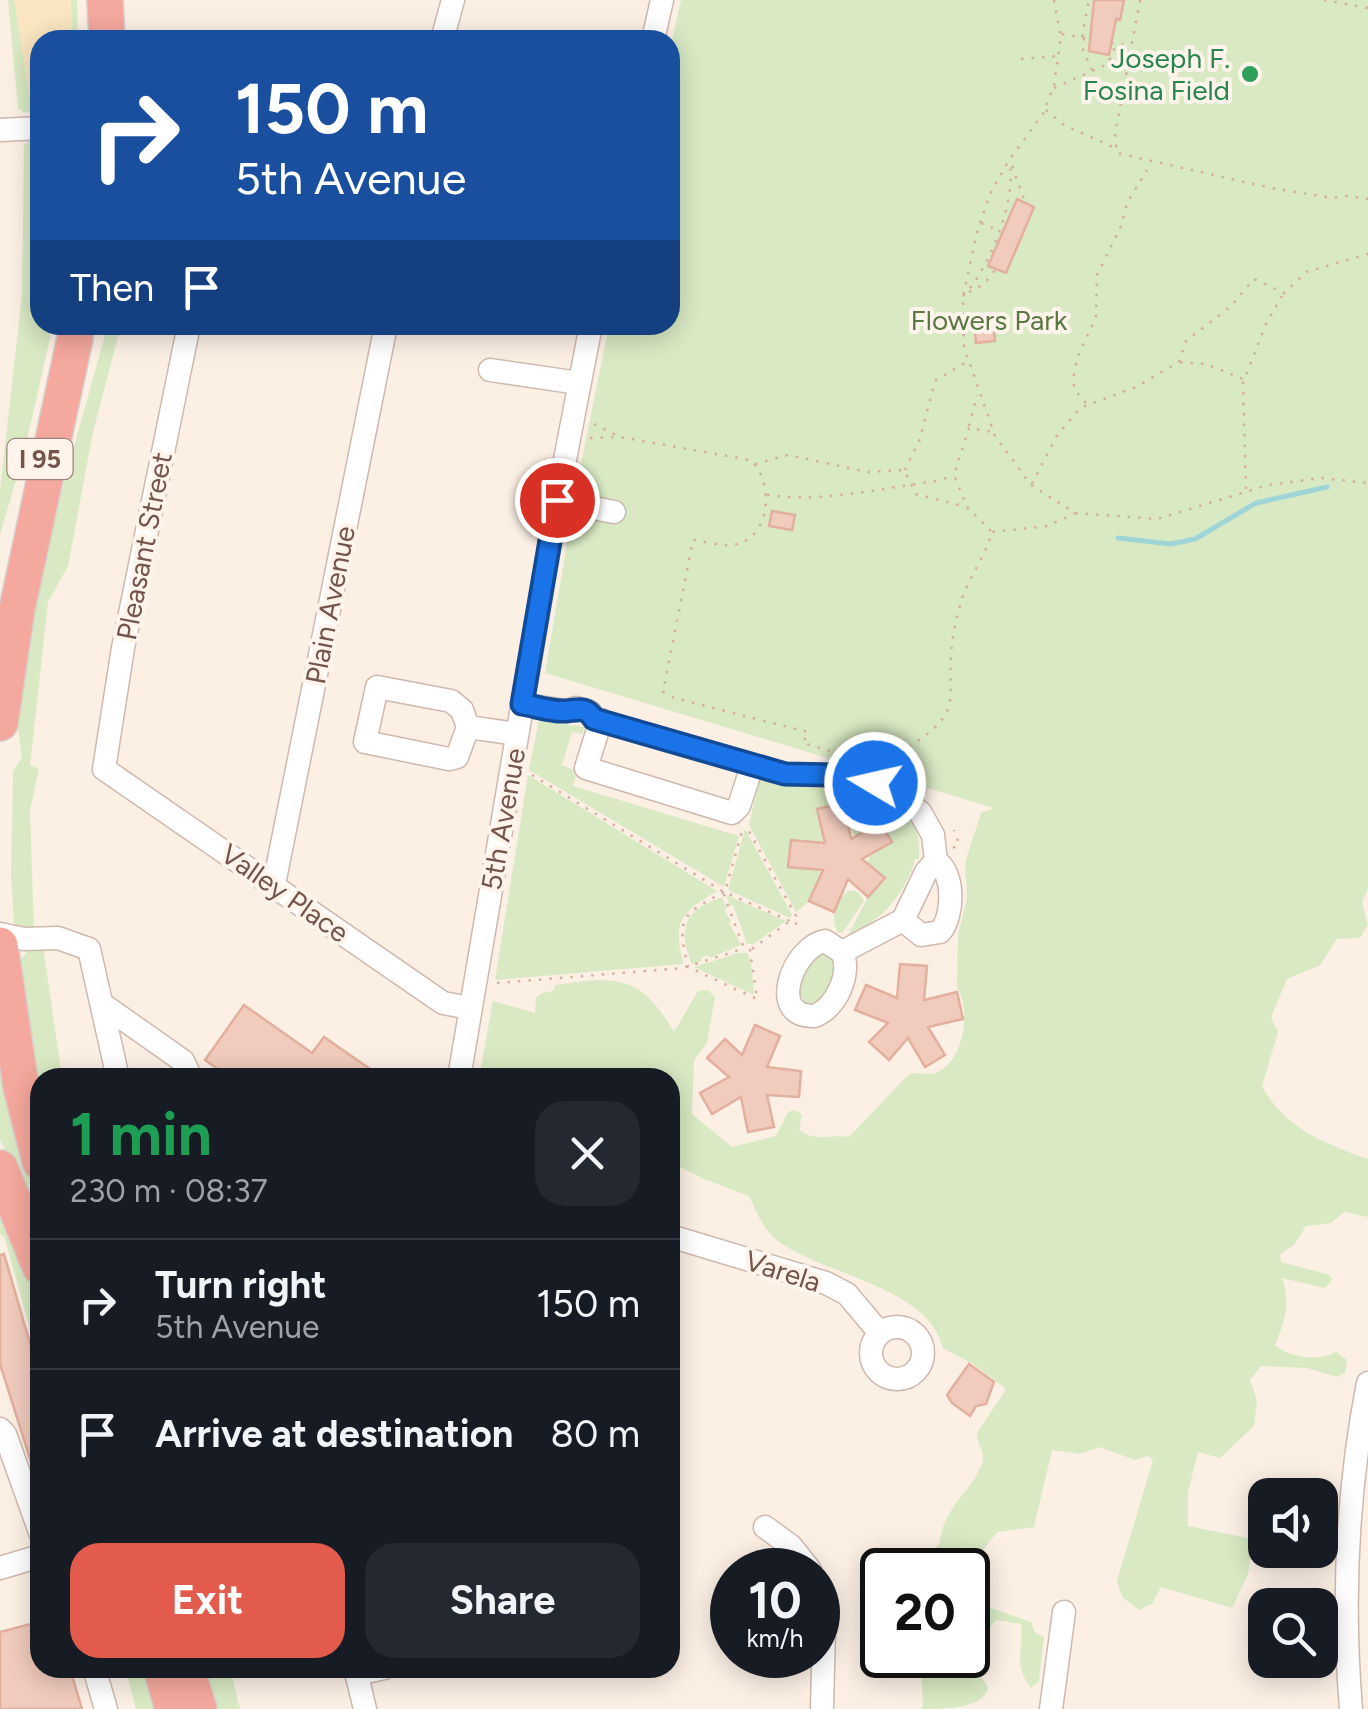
<!DOCTYPE html>
<html lang="en">
<head>
<meta charset="utf-8">
<style>
	:root { --surface:#171b24; --page:#242831; --text:#f1f3f6; --muted:#9ea1a6; --line:#363941; --accent:#e35b4c }
	body { margin:0; font-family:Figtree,sans-serif; background:var(--page); color:var(--text); height:100vh; display:flex; flex-direction:column; font-size:38px; white-space:nowrap }
	* { box-sizing:border-box; margin:0 }
	p { font-size:32px; color:var(--muted) }
	.icon { flex:none; width:55px; height:55px; fill:none; stroke:currentColor; stroke-width:2; stroke-linecap:round; stroke-linejoin:round }
	.map { position:relative; flex:1; overflow:hidden }
	.sheet { position:absolute; left:30px; top:1068px; width:650px; height:610px; display:flex; flex-direction:column; background:var(--surface); border-radius:30px; box-shadow:0 5px 25px #0003 }
	.sheet>* { flex:none }
	.top-card { position:absolute; left:30px; top:30px; width:650px; height:305px; border-radius:30px; box-shadow:0 5px 25px #0003; background:#1a4fa0; color:#fff; overflow:hidden }
	.buttons { position:absolute; left:1248px; top:1478px; display:grid; gap:20px }
	.buttons a { display:grid; place-items:center; width:90px; height:90px; border-radius:20px; background:var(--surface); box-shadow:0 5px 25px #0003; font-size:50px }
	.speed { position:absolute; left:710px; top:1548px; display:flex; gap:20px; font-size:50px; font-weight:700; text-align:center }
	.speed>* { display:grid; place-content:center; width:130px; height:130px; border-radius:50%; background:var(--surface); box-shadow:0 5px 25px #0003; line-height:1 }
	.speed small { font-size:25px; font-weight:400 }
	.speed .limit { border:5px solid #111; border-radius:15px; background:#fff; color:#111 }
	.pin { position:absolute; display:grid; place-items:center; width:85px; height:85px; color:#fff; margin:-42px; border:5px solid #fff; border-radius:50%; box-shadow:0 2px 10px #0007 }
	.me { position:absolute; width:110px; margin:-55px; rotate:279deg; stroke-linejoin:round; filter:drop-shadow(0 0 8px #0008) }
	.turn { display:flex; align-items:center; gap:35px; height:210px; padding:0 40px; font-size:45px }
	.turn .icon { width:130px; height:130px; stroke-width:2.5 }
	.turn b { display:block; font-size:70px; line-height:85px }
	.then { display:flex; align-items:center; height:95px; padding:0 40px; background:#0003; gap:20px; font-size:38px }
	.round { display:grid; place-items:center; flex:none; width:105px; height:105px; border-radius:30px; background:var(--page) }
	.head { display:flex; align-items:center; justify-content:space-between; height:170px; padding:0 40px }
	h1 { font-size:60px; font-weight:700; line-height:75px; color:#1e9e55 }
	.cta { display:flex; gap:20px; margin-top:auto; padding:20px 40px }
	.cta a { flex:1; height:115px; border-radius:30px; background:var(--accent); color:#fff; font-size:40px; font-weight:700; line-height:115px; text-align:center }
	.cta a+a { background:var(--page); color:var(--text) }
	ul { padding:0; list-style:none }
	li { display:flex; align-items:center; gap:30px; height:130px; padding:0 40px; border-top:2px solid var(--line) }
	li div { flex:1 }
	li b { display:block; font-size:38px }
	li em { font-style:normal }
	.map>svg:first-child { display:block }
	.green { fill:#d8e9c3 }
	.sand { fill:#fae6c0 }
	.lines { fill:none; stroke-linecap:round; stroke-linejoin:round }
	.stream { stroke:#a0d5d7; stroke-width:5 }
	.building { fill:#f1cbbd; stroke:#e3af9e; stroke-width:2.5 }
	.minor-casing { stroke:#cfb8ae; stroke-width:25 }
	.highway-casing { stroke:#d8cfcd; stroke-width:38 }
	.path { stroke:#d5aea0; stroke-width:2.5; stroke-dasharray:2.5 8; stroke-linecap:butt }
	.minor { stroke:#fff; stroke-width:22 }
	.highway { stroke:#f5a89d; stroke-width:35 }
	.route-casing { stroke:#114b97; stroke-width:25 }
	.route { stroke:#1a73e8; stroke-width:18 }
	.leisure-dot { fill:#2e9e5b; stroke:#fff4eb; stroke-width:4 }
	.labels { text-anchor:middle; stroke-width:8; stroke-linejoin:round; paint-order:stroke }
	.shield { fill:#fff4eb; stroke:#9e847b; stroke-width:2.5 }
	.shield-label { font-size:25px; font-weight:bold; fill:#74544b }
	.leisure-label { font-size:28px; fill:#27864d; stroke:#fff4eb; text-anchor:end }
	.park-label { font-size:28px; fill:#5a7942; stroke:#fff4eb }
	.street-label { font-size:28px; fill:#74544b; stroke:#fff4eb }
</style>
</head>
<body>
<div class="map">
<svg width="1368" height="1709" viewBox="0 0 1368 1709">
	<rect width="100%" height="100%" fill="#fcf0e5"/>
	<g class="green">
		<polygon points="8,0 77,0 78,40 40,40 40,113 23,112 18,108"/>
		<path d="M681,0H1368V888L1362,903L1368,924L1360,938L1337,939L1320,965L1287,979L1271,1017L1278,1032L1262,1086C1284,1128 1325,1144 1368,1159V1217L1344,1212L1331,1223L1306,1226L1294,1245L1280,1254L1281,1262L1330,1275L1332,1280L1325,1288L1282,1278C1291,1304 1285,1320 1275,1345C1290,1358 1319,1362 1336,1352L1347,1360L1345,1373L1337,1377L1307,1368L1261,1366L1250,1380L1257,1400L1254,1426L1220,1458L1198,1452L1188,1492V1526L1253,1539L1248,1574L1232,1608L1161,1587L1152,1604L1139,1610L1122,1597L1117,1581L1153,1460L1148,1456L1135,1460L1099,1447L1080,1454L1052,1450L1034,1527L997,1532L983,1550L971,1589L988,1607L1031,1622L1035,1633L1044,1637L1039,1681L1031,1688C1011,1662 1025,1651 1021,1624L996,1620L972,1647L975,1666L988,1688C983,1709 944,1709 921,1709L923,1704L920,1655H968V1570L910,1568L918,1554L933,1550L940,1543C941,1511 970,1493 981,1466C987,1453 978,1447 977,1435C977,1430 1001,1399 1006,1389L973,1364L943,1348C928,1286 825,1276 778,1241C764,1231 756,1211 749,1196L704,1179L670,1162V1078H479L493,1001L535,1013L536,998L542,993L553,991L555,985C617,976 640,974 674,1032L698,991L708,990L715,997L707,1043L694,1060L692,1114L732,1147L776,1136L788,1112L795,1110L802,1115L799,1129C813,1143 831,1134 849,1137L910,1073C918,1073 928,1075 935,1073C964,1063 972,1009 957,988L958,935L967,898L965,863L981,813L994,808L545,673L578,478L609,325H670V49Z"/>
		<polygon points="34,137 40,138 40,325 53,325 25,449 0,535 0,490 22,294 24,145"/>
		<polygon points="108,325 121,325 93,432 68,566 48,602 30,765 39,769 30,810 34,933 14,923 11,876 13,772 22,757 18,728 38,575"/>
		<polygon points="539,720 584,727 583,734 572,732 562,765 577,771 573,786 739,836 724,887 529,770"/>
		<path d="M528,775L717,891C700,903 676,911 679,940C679,949 683,956 683,964L495,980Z"/>
		<polygon points="760,779 838,785 841,804 826,836 818,845 791,840 788,866 816,866 822,877 809,901 796,912 749,825 758,786 755,784"/>
		<path d="M842,785C886,790 924,811 919,859H915C907,892 880,923 848,935L868,897L884,878L868,866L869,855L892,841L880,822L857,837L854,835Z"/>
		<polygon points="745,829 792,915 790,918 728,890"/>
		<path d="M850,890L858,892L864,901L843,932L838,933C830,918 834,898 850,890Z"/>
		<polygon points="726,895 786,921 754,944 747,944 733,905 730,906"/>
		<path d="M722,897L727,908L724,910L731,921L729,923L741,945L710,958L709,955L701,958L702,961L692,964C677,928 684,910 722,897Z"/>
		<polygon points="43,946 62,1077 40,1078 40,1089 19,962 29,950"/>
		<polygon points="826,951 838,961 825,999 807,1006 798,991 813,957"/>
		<polygon points="738,953 747,953 751,961 754,995 694,967"/>
		<polygon points="0,1018 40,1192 40,1206 33,1208 0,1140"/>
		<polygon points="0,1197 40,1299 40,1365 5,1239 0,1233"/>
		<polygon points="125,1668 147,1668 161,1709 136,1709"/>
		<polygon points="201,1668 230,1668 240,1709 215,1709"/>
	</g>
	<polygon class="sand" points="14,0 71,0 73,40 40,40 40,107 31,104 29,95"/>
	<g class="lines">
		<polyline class="stream" points="1118,538 1171,544 1195,539 1256,503 1327,487"/>
	</g>
	<g class="building">
		<polygon points="1094,0 1124,0 1120,20 1116,19 1109,55 1089,51"/>
		<polygon points="1017,199 1034,207 1006,273 988,266"/>
		<polygon points="993,316 995,341 976,343 974,318"/>
		<polygon points="772,511 795,515 792,530 769,526"/>
		<polygon points="844,803 851,839 880,822 892,842 862,859 885,878 868,897 848,879 834,912 809,901 823,870 788,867 791,840 825,843 817,809"/>
		<polygon points="900,964 927,966 924,1000 957,992 963,1019 928,1027 945,1055 925,1067 908,1038 889,1060 869,1042 888,1023 855,1010 866,985 897,998"/>
		<polygon points="244,1005 312,1053 324,1037 383,1078 230,1078 205,1060"/>
		<polygon points="755,1025 780,1036 767,1067 801,1071 799,1097 767,1095 774,1127 748,1132 741,1097 712,1114 700,1093 729,1077 707,1058 725,1039 742,1055"/>
		<polygon points="4,1254 40,1378 40,1478 37,1479 34,1471 0,1364 0,1255"/>
		<polygon points="969,1364 994,1382 986,1404 976,1406 970,1416 952,1403 947,1395"/>
		<polygon points="38,1622 40,1668 59,1668 60,1672 70,1669 82,1709 0,1709 0,1632"/>
	</g>
	<g class="lines">
		<g class="minor-casing">
			<g id="minor">
				<polyline points="442,40 453,0"/>
				<polyline points="653,40 662,0"/>
				<polyline points="0,130 40,128"/>
				<polyline points="189,325 123,648 104,769 443,1003 470,1008"/>
				<polyline points="490,370 579,383"/>
				<polyline points="557,501 614,512"/>
				<path d="M522,705L566,711L576,708L590,712L594,719L785,774L842,776L889,789L920,812L933,835L936,861C955,873 954,916 940,932L921,935L903,920L926,872L936,861"/>
				<polyline points="601,720 586,768 732,813 739,806 752,766"/>
				<polyline points="468,727 462,710 451,701 377,687 365,742 449,759 457,757 468,727 517,734"/>
				<polyline points="274,884 386,325"/>
				<polyline points="0,934 24,939 58,938 89,949 118,1078"/>
				<path d="M842,952C852,973 836,1009 814,1016C766,1017 794,946 825,941L842,952L903,920"/>
				<polyline points="102,1004 183,1061 191,1078"/>
				<polyline points="459,1078 557,501 591,325"/>
				<polyline points="670,1236 826,1283 847,1294 879,1332"/>
				<circle cx="897" cy="1353" r="26"/>
				<polyline points="0,1429 5,1434 40,1532"/>
				<polyline points="765,1527 791,1546 810,1570"/>
				<polyline points="0,1568 40,1556"/>
				<polyline points="818,1593 824,1625 822,1709"/>
				<polyline points="94,1668 106,1709"/>
				<polyline points="355,1668 365,1709"/>
				<polyline points="357,1674 384,1668"/>
				<polyline points="1051,1709 1064,1612"/>
				<path d="M1351,1709C1342,1600 1347,1491 1368,1383"/>
			</g>
		</g>
		<g class="highway-casing">
			<g id="highway">
				<polyline points="105,0 107,40"/>
				<polyline points="0,723 17,609 75,338"/>
				<polyline points="0,945 21,1087 40,1162"/>
				<polyline points="0,1168 40,1267"/>
				<polyline points="161,1668 173,1709"/>
				<polyline points="186,1668 199,1709"/>
			</g>
		</g>
		<g class="path">
			<polyline points="1054,0 1061,37 1054,85 1043,114 1009,160 989,196 977,233 963,296 964,347 995,436 1031,485 1075,513 1157,519 1268,485 1321,478 1368,483"/>
			<polyline points="1140,0 1115,134 1117,153 1271,188 1332,198 1348,196 1368,199"/>
			<polyline points="1324,0 1368,8"/>
			<polyline points="1062,34 1091,39"/>
			<polyline points="1082,37 1089,0"/>
			<polyline points="1084,38 1083,50 1092,70"/>
			<polyline points="1111,43 1130,46"/>
			<polyline points="1021,59 1058,56"/>
			<polyline points="1054,88 1108,64 1116,44"/>
			<polyline points="1046,110 1064,125 1113,147"/>
			<polyline points="1012,166 1025,202"/>
			<polyline points="981,223 997,230"/>
			<polyline points="969,292 984,284 996,269"/>
			<path d="M963,296C989,270 1018,197 1009,161"/>
			<polyline points="1180,362 1206,364 1243,379"/>
			<polyline points="1086,403 1074,389 1074,374 1077,358 1096,317 1097,275 1121,226 1127,203 1147,170"/>
			<polyline points="594,424 618,436"/>
			<polyline points="969,426 977,395"/>
			<path d="M590,438L620,437L750,460C773,479 772,531 741,543C726,548 708,542 693,540L663,692L674,698L808,732L803,743L843,755"/>
			<polyline points="755,464 788,455 868,472 904,470 916,494 967,507"/>
			<polyline points="905,470 920,439 935,381 966,362"/>
			<polyline points="1032,484 1056,437 1080,408 1136,387 1179,362 1186,341 1230,307 1254,279 1284,293 1306,272 1368,254"/>
			<polyline points="1246,489 1243,383 1266,324 1282,296"/>
			<path d="M767,495C825,503 880,488 938,481L954,475"/>
			<polyline points="991,531 967,507 954,475 969,428 993,432"/>
			<polyline points="897,755 914,782"/>
			<path d="M870,762C888,759 904,751 919,740C961,711 948,699 951,655C952,637 956,619 961,602C967,579 990,550 991,532L1048,526L1075,513"/>
			<polyline points="532,775 724,892 790,921 796,916 746,826"/>
			<polyline points="953,848 959,844 954,830"/>
			<path d="M724,892C681,915 676,917 688,967L757,999L750,950L744,948L724,895L743,828"/>
			<polyline points="752,949 790,921 804,927"/>
			<polyline points="497,983 683,968 745,948"/>
		</g>
		<use href="#minor" class="minor"/>
		<use href="#highway" class="highway"/>
	</g>
	<g class="lines">
		<g class="route-casing">
			<path id="route" d="M557,500L522,704C535,706 552,712 565,711C578,710 586,706 594,719L785,774L835,775L875,783"/>
		</g>
		<use href="#route" class="route"/>
	</g>
	<circle class="leisure-dot" cx="1250" cy="74" r="10"/>
	<g class="labels">
		<rect class="shield" x="7.5" y="439" width="65" height="40" rx="8"/>
		<g class="shield-label">
			<text x="40" y="468">I 95</text>
		</g>
		<g class="leisure-label">
			<text x="1230" y="68">Joseph F.<tspan x="1230" dy="32">Fosina Field</tspan></text>
		</g>
		<g class="park-label">
			<text x="989" y="330">Flowers Park</text>
		</g>
		<g class="street-label">
			<text transform="translate(144 546) rotate(-79)" y="10">Pleasant Street</text>
			<text transform="translate(330 605) rotate(-79)" y="10">Plain Avenue</text>
			<text transform="translate(503 819) rotate(-80)" y="10">5th Avenue</text>
			<text transform="translate(285 893) rotate(35)" y="10">Valley Place</text>
			<text transform="translate(783 1271) rotate(18)" y="10">Varela</text>
		</g>
	</g>
</svg>
<div class="buttons">
<a><svg class="icon" aria-label="sound" viewBox="0 0 24 24"><path d="M4 9h4l5-4v14l-5-4H4zM17 9q2 3 0 6"/></svg></a>
<a><svg class="icon" aria-label="search" viewBox="0 0 24 24"><circle cx="10" cy="10" r="6"/><path d="M15 15l6 6"/></svg></a>
</div>
<div class="speed"><div>10<small>km/h</small></div><div class="limit">20</div></div>
<div class="pin" style="left:557px;top:500px;background:#d93025"><svg class="icon" aria-label="arrive" viewBox="0 0 24 24"><path d="M6 21V4h12l-3 4 3 4H6"/></svg></div>
<svg class="me" style="left:875px;top:783px" viewBox="-20 -20 40 40"><circle r="17" fill="#1a73e8" stroke="#fff" stroke-width="3"/><path d="M0-11L8 9 0 5-8 9z" fill="#fff"/></svg>
<div class="top-card">
<div class="turn"><svg class="icon" aria-label="right" viewBox="0 0 24 24"><path d="M7 20v-9h11M14 6l5 5-5 5"/></svg><div><b>150 m</b>5th Avenue</div></div>
<div class="then">Then<svg class="icon" aria-label="arrive" viewBox="0 0 24 24"><path d="M6 21V4h12l-3 4 3 4H6"/></svg></div>
</div>
<section class="sheet">
<div class="head"><div><h1>1 min</h1><p>230 m · 08:37</p></div><a class="round"><svg class="icon" aria-label="close" viewBox="0 0 24 24"><path d="M6 6l12 12M18 6L6 18"/></svg></a></div>
<ul>
<li><svg class="icon" aria-label="right" viewBox="0 0 24 24"><path d="M7 20v-9h11M14 6l5 5-5 5"/></svg><div><b>Turn right</b><p>5th Avenue</p></div><em>150 m</em></li>
<li><svg class="icon" aria-label="arrive" viewBox="0 0 24 24"><path d="M6 21V4h12l-3 4 3 4H6"/></svg><div><b>Arrive at destination</b></div><em>80 m</em></li>
</ul>
<div class="cta"><a>Exit</a><a>Share</a></div>
</section>
</div>
</body>
</html>
